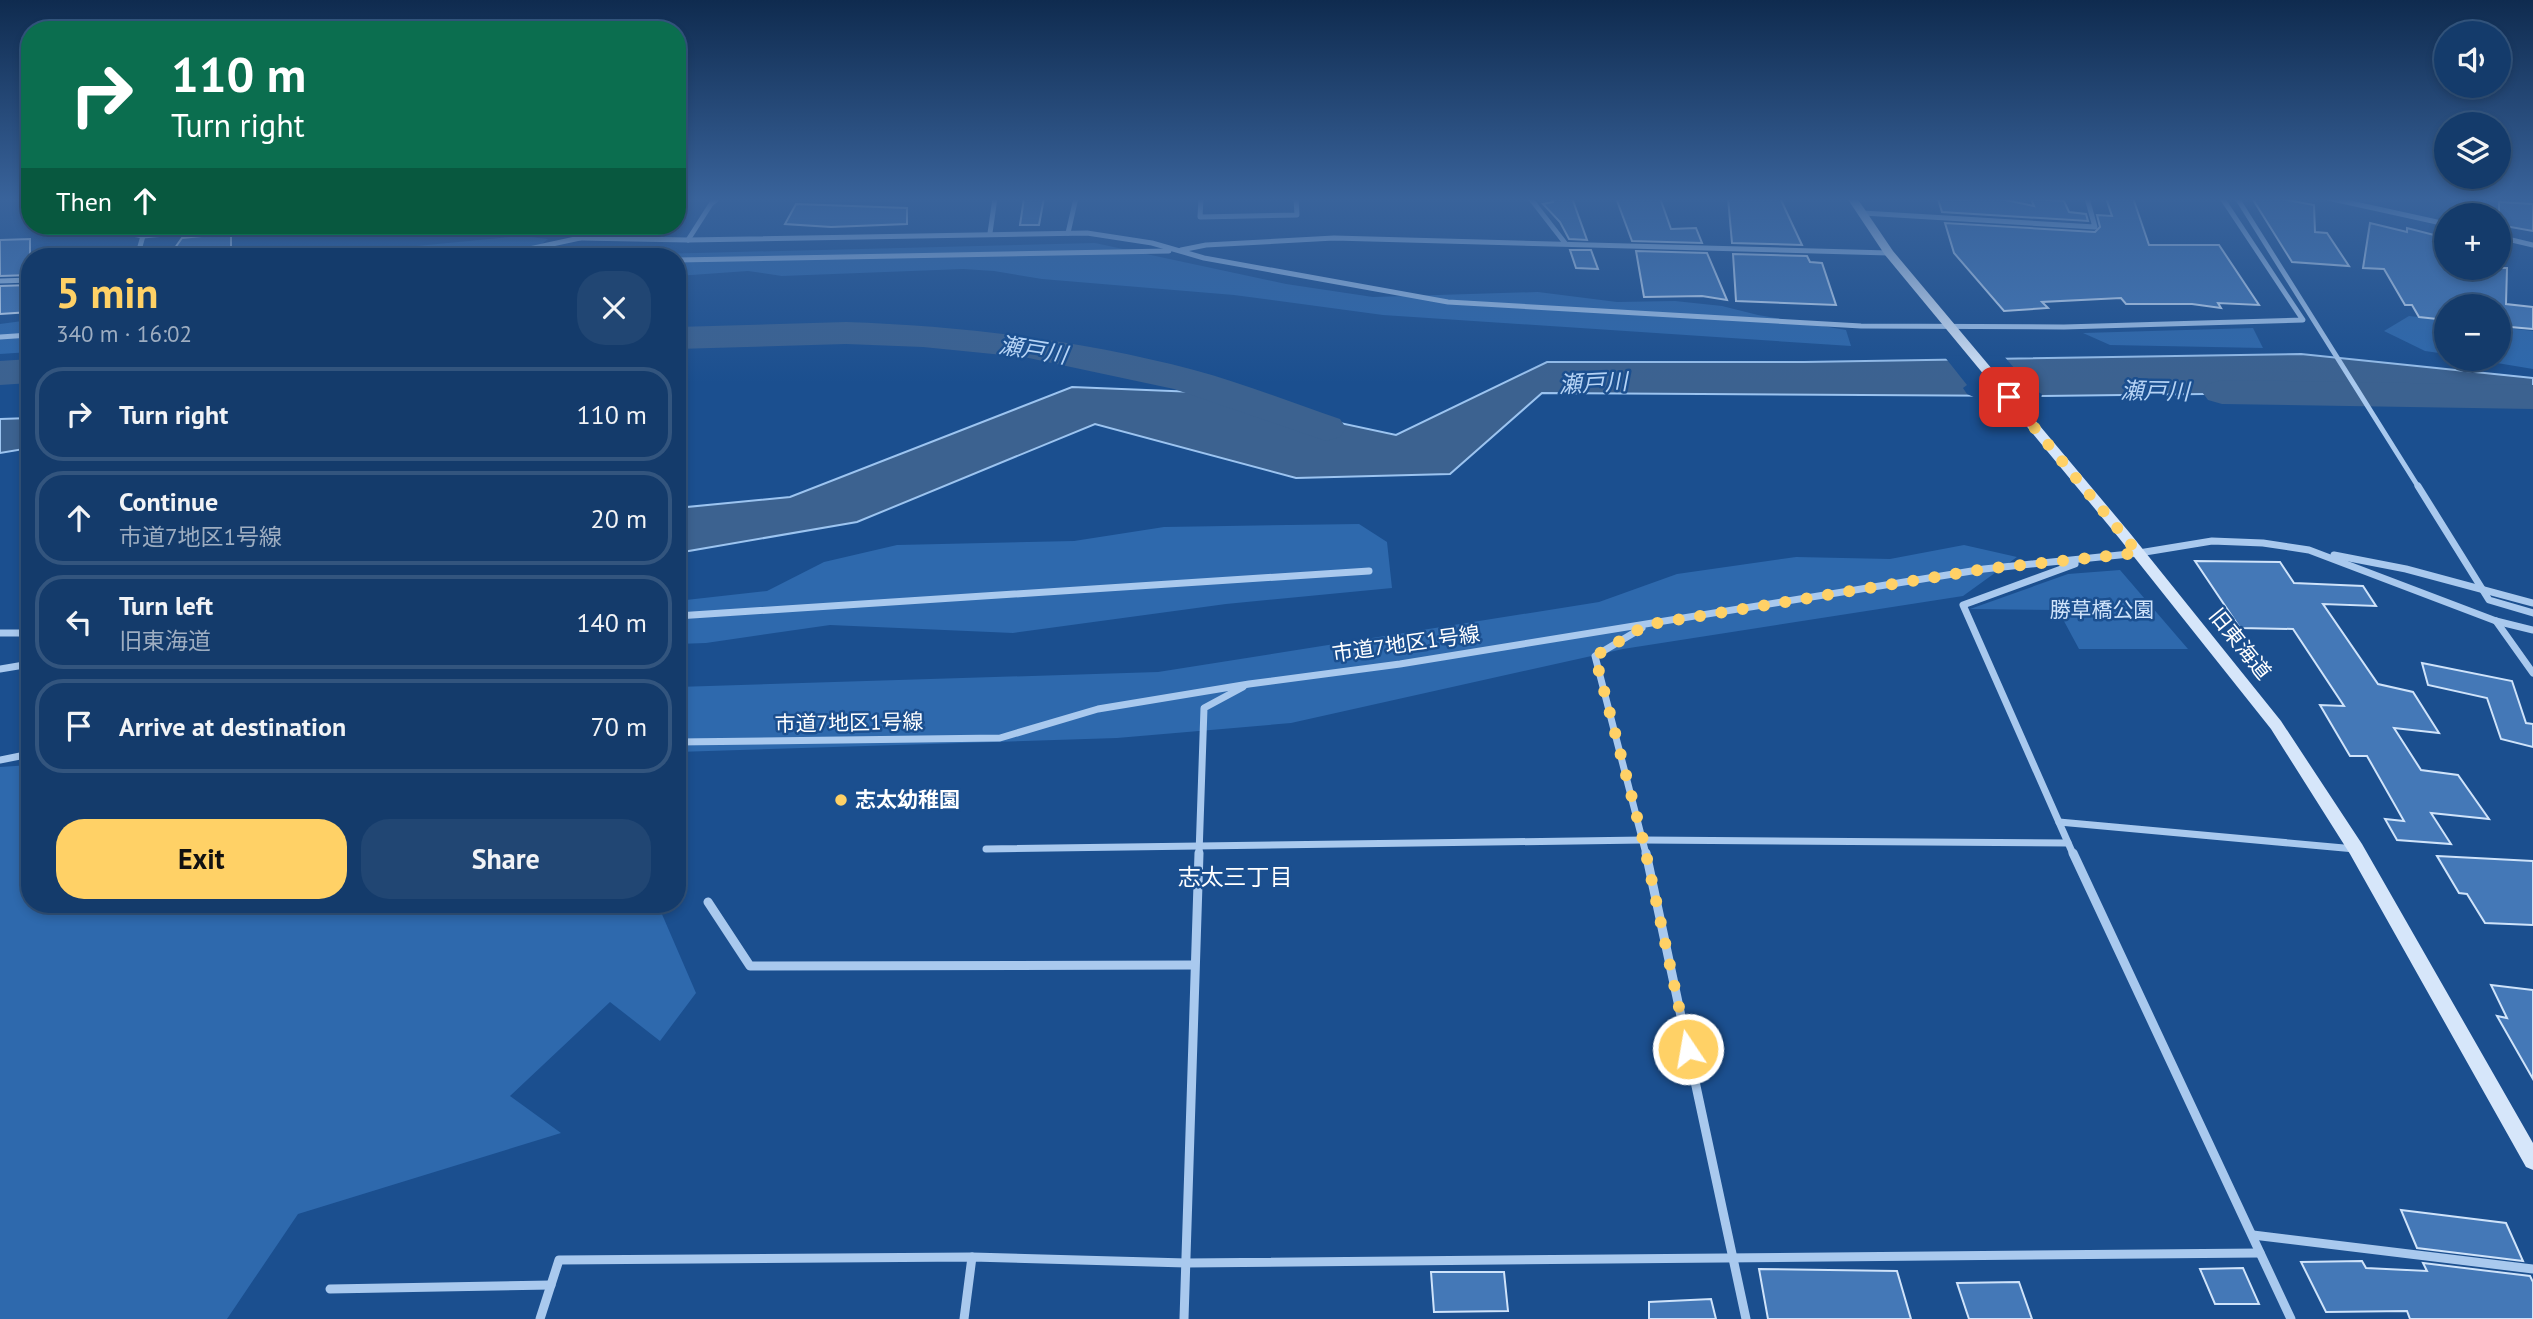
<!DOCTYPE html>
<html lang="en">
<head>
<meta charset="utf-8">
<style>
	:root { --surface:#143b6b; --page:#214673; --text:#f1f3f6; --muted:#9dadc1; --line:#33557e; --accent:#ffd166 }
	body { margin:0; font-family:"PT Sans","Noto Sans JP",sans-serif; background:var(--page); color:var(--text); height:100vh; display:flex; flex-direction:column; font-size:26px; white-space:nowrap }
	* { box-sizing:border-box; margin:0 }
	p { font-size:23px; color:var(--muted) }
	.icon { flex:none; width:38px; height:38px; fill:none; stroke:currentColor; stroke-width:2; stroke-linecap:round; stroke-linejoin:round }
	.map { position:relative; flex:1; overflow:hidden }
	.side { position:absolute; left:21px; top:248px; width:665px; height:665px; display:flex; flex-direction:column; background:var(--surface); border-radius:28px; box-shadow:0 4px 10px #0003,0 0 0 2px var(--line) }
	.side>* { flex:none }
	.banner { position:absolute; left:21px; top:21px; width:665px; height:214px; border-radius:28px; box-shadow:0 4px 10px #0003,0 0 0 2px var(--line); background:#0b6e4f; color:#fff; overflow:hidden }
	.controls { position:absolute; left:2434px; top:21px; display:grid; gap:14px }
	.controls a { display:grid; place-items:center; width:77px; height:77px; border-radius:50%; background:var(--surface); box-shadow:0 4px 10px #0003,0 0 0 2px var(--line); font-size:35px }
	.pin { position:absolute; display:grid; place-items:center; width:60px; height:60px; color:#fff; margin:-30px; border-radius:14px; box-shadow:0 4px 10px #0006 }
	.me { position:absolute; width:77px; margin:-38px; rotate:348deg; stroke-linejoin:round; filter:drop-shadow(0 0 5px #0008) }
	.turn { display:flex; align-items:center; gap:24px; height:147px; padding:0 35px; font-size:32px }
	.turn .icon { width:91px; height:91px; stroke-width:2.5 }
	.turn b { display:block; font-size:49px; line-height:60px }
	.then { display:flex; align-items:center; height:66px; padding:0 35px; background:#0003; gap:14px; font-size:26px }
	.round { display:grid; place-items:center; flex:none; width:74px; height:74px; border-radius:28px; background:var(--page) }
	.overview { display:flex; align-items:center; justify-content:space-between; height:119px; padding:0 35px }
	h1 { font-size:42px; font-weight:800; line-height:52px; color:var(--accent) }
	.button { display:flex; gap:14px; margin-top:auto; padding:14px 35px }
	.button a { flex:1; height:80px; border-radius:28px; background:var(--accent); color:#111; font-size:28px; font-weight:800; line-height:80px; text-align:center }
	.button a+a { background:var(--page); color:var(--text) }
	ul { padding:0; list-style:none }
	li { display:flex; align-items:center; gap:21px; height:94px; margin:0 14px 10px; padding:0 21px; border:4px solid var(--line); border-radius:28px }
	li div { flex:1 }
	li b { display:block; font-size:26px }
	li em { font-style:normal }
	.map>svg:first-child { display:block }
	.green { fill:#2e69ad }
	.water { fill:#3c6290; stroke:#9cc4f0; stroke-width:2 }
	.pier { fill:#1b4f8f }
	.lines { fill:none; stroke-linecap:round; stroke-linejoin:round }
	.river { fill:#3c6290; fill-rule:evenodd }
	.building { fill:#4478b7; stroke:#cfe3fa; stroke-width:2 }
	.street-far2 { stroke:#a9c9ee; stroke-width:5 }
	.street-far1 { stroke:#a9c9ee; stroke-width:7 }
	.street { stroke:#a9c9ee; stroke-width:9 }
	.secondary { fill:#d6e6fa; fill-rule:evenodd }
	.route { stroke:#ffd166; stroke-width:12; stroke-dasharray:0 21.6 }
	.poi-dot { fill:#ffd166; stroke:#1b4f8f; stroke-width:2.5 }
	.labels { text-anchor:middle; stroke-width:5; stroke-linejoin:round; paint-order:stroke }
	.park-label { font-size:21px; fill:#cfe3fa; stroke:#1b4f8f }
	.street-label { font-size:21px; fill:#fff; stroke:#1b4f8f }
	.poi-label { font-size:21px; font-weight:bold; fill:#fff; stroke:#1b4f8f; text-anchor:start }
	.water-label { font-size:23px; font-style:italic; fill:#b5d3f5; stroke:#1b4f8f }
	.neighbourhood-label { font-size:23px; fill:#fff; stroke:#1b4f8f }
</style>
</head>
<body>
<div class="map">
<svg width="2533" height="1319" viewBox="0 0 2533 1319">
	<rect width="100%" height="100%" fill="#1b4f8f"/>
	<g class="green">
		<polygon points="521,236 548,239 526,257 303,257"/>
		<polygon points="1095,243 1286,284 1373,297 1538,292 1617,302 1675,301 1722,306 1758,315 1846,330 1851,346 1383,315 1234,295 1042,279 994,271 963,269 782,276 748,271 677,276 677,257 540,257"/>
		<polygon points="2409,316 2446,320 2446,354 2425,351 2384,331"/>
		<polygon points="30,320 30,352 0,354 0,324"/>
		<polygon points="2499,327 2533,331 2533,369 2473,359 2499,359"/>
		<polygon points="2253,328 2263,348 2110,345 2083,333"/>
		<polygon points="1359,524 1387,542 1392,588 1226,604 1013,633 830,625 706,643 677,644 677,601 767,591 824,562 897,545 1074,541 1164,527"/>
		<polygon points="1964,545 2017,557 1963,596 1623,649 1291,723 1117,738 677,752 677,687 1158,672 1599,602 1677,574 1796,557 1890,559"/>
		<polygon points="2120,570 2188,649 2079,649 2058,610 1970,609 2068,574"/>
		<polygon points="30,765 30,905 658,905 696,993 660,1041 610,1002 510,1096 561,1133 298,1214 227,1319 0,1319 0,767"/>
	</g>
	<g class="water">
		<polygon points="2301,354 2533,378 2533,400 2502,396 2286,393 2042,396 1542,393 1450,474 1296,478 1095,424 857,522 677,553 677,508 790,497 1072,387 1196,392 1396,435 1547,362 1804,362"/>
		<polygon points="30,418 30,448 0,453 0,419"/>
	</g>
	<polygon class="pier" points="2003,355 2032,389 2042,394 2041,399 1978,399 1967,394 1963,388 1967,385 1944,356"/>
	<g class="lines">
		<g class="river">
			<path d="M846,322C963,326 1080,340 1194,370C1243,383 1292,403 1340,419L1346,428L1340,437L1326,441L1174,389L1024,357L923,347L846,344L677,349V327Z"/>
			<polygon points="30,359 30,383 0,385 0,361"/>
			<polygon points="2222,380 2533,385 2533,409 2222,404 2208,400 2202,392 2208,384"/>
		</g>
	</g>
	<g class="building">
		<polygon points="1024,198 1044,198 1039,225 1020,225"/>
		<polygon points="1552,198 1572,198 1587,240 1569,239 1560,222 1543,204 1553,202"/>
		<polygon points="1616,198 1660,198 1671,229 1696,228 1702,243 1632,241"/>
		<polygon points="1728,198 1780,198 1802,245 1732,243"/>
		<polygon points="1966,198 1996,198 2034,206 2031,199 2064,201 2069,212 2086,214 2088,221 1942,212 1938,199 1967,200"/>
		<polygon points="2106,198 2133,198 2149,245 2219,245 2259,305 2218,303 2221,308 2192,304 2126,304 2121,298 2042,302 2048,308 2004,311 1954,253 1945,223 2095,232 2100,227 2097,215 2112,216"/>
		<polygon points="2252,198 2277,198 2314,205 2315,232 2327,233 2349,266 2292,262"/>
		<polygon points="2499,202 2533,204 2533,231 2499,225"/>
		<polygon points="796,204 907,208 907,224 831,227 785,224"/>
		<polygon points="2370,223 2407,232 2407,228 2446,238 2446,268 2507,268 2506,304 2533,307 2533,329 2499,326 2499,306 2446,306 2446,320 2419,317 2412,305 2405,305 2384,269 2363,268"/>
		<polygon points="231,233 231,248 172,252 182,238"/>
		<polygon points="30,239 30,275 0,276 0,240"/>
		<polygon points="1570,250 1591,250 1598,269 1576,268"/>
		<polygon points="1636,251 1707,253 1727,300 1702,296 1644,297"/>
		<polygon points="1733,254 1807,256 1810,262 1822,263 1836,305 1736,301"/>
		<polygon points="30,285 30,312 0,314 0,286"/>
		<polygon points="2195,561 2280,562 2294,583 2363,586 2376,606 2323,604 2378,684 2413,692 2439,733 2394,728 2421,770 2458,775 2489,819 2431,813 2451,844 2397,840 2385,819 2404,821 2367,756 2350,756 2320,705 2344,706 2293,629 2240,628"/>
		<polygon points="2422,663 2512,681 2526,723 2533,724 2533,747 2501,739 2487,698 2428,685"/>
		<polygon points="2437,856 2533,861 2533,925 2485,923 2467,894 2459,893"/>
		<polygon points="2491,985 2533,990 2533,1079 2497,1016 2507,1018"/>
		<polygon points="2401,1210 2506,1223 2523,1261 2417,1248"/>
		<polygon points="2362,1261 2366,1268 2427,1271 2423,1263 2530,1276 2533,1282 2533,1319 2410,1319 2407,1311 2326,1312 2301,1262"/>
		<polygon points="2243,1268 2259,1304 2215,1304 2200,1269"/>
		<polygon points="1759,1269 1897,1271 1911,1319 1768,1319"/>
		<polygon points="1431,1272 1504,1272 1508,1311 1434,1312"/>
		<polygon points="2019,1282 2032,1319 1969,1319 1957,1283"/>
		<polygon points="1711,1299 1716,1319 1649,1319 1649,1302"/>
	</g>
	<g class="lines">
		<g class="street-far2">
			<polyline points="1201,198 1200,217 1297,215 1296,198"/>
			<polyline points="1530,198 1565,243"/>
			<polyline points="2237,198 2419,488"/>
			<polyline points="2328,198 2446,224"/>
			<polyline points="1863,213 2095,227 2087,198"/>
			<polyline points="91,226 143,236 137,257"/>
			<polyline points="990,233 995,198"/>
			<polyline points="1068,233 1076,198"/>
			<polyline points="143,236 250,226"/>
			<polyline points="2499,237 2533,245"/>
			<polyline points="580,238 688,240 1087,233 1152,243 1204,258 1448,302 1861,326 2064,327 2303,320 2222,198"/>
			<polyline points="688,240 711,204 718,198"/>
			<polyline points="1181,250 1206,245 1334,238 1889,253"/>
			<polyline points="492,257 580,238 585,226"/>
			<polyline points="677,260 1169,251"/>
			<polyline points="0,281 30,280"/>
			<polyline points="0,337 30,335"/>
		</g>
		<g class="street-far1">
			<polyline points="2418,486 2489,600 2533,613"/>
			<polyline points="2334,555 2406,569 2533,603"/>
			<polyline points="677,616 1369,571"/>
			<polyline points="2496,621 2533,673"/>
			<polyline points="1642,628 1595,656 1646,854"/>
			<polyline points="0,633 30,633"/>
			<polyline points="0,669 30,664"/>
			<polyline points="677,742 1000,738 1098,709 1249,684 1400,664 1984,569 2139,553 2212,541 2263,543 2309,550 2496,621 2533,630"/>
			<polyline points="0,760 30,754"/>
			<polyline points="2059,822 2355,849"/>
			<polyline points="986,849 1643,840 2068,843"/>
			<polyline points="1199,854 1204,708 1243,687"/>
			<polyline points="2073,854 1963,605 2075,564"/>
		</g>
		<g class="street">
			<polyline points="1646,853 1746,1319"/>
			<polyline points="2073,853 2291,1319"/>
			<polyline points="708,902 750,966 1194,965"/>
			<polyline points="2253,1235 2533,1269"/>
			<polyline points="330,1289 551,1285"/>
			<polyline points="540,1319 559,1260 972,1257 1186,1263 2260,1253"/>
			<polyline points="964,1319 972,1257"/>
			<polyline points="1184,1319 1199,853"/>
		</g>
		<polygon class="secondary" points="1847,198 1857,198 1893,251 2129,532 2281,721 2362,844 2533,1143 2533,1170 2526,1167 2350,854 2271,729 2119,538 1885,255"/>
	</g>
	<linearGradient id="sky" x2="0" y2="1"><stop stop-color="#0f2b4f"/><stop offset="0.52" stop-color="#39639b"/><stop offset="1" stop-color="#39639b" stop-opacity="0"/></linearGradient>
	<rect width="2533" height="383" fill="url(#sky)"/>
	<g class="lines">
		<polyline class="route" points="1688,1049 1643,840 1595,656 1646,625 1984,569 2138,553 2009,397"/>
	</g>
	<circle class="poi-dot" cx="841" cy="800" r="7"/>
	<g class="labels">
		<g class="park-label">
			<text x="2102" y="617">勝草橋公園</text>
		</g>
		<g class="street-label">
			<text transform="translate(1406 644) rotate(-8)" y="7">市道7地区1号線</text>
			<text transform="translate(2240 644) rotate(51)" y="7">旧東海道</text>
			<text transform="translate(849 723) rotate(-1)" y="7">市道7地区1号線</text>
		</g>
		<g class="poi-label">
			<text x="855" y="807">志太幼稚園</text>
		</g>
		<g class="water-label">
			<text transform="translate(1033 350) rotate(9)" y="8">瀬戸川</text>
			<text transform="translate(1593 383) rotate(-3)" y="8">瀬戸川</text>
			<text transform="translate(2155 391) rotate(1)" y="8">瀬戸川</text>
		</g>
		<g class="neighbourhood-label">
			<text x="1235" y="885">志太三丁目</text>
		</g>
	</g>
</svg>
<div class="controls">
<a><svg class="icon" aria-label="sound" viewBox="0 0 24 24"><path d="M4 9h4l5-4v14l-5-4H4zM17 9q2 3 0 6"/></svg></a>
<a><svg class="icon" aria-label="layers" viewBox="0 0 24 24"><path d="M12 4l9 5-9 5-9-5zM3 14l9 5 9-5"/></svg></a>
<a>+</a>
<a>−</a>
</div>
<div class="pin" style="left:2009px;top:397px;background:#d93025"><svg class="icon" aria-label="arrive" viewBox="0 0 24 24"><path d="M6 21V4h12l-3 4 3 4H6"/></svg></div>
<svg class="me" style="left:1688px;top:1049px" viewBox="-20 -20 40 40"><circle r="17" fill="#ffd166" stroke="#fff" stroke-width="3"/><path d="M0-11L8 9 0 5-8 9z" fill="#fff"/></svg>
<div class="banner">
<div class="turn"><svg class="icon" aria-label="right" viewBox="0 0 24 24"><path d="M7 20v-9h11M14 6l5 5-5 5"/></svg><div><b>110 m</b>Turn right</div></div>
<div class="then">Then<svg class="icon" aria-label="ahead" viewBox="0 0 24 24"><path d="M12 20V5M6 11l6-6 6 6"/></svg></div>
</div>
<section class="side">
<div class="overview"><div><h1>5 min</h1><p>340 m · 16:02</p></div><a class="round"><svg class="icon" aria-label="close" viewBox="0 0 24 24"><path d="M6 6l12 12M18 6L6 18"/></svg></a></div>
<ul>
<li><svg class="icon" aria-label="right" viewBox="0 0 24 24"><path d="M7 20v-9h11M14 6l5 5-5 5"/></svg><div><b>Turn right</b></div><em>110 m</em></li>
<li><svg class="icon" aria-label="ahead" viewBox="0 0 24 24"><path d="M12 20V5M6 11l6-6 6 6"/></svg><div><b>Continue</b><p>市道7地区1号線</p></div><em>20 m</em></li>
<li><svg class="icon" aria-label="left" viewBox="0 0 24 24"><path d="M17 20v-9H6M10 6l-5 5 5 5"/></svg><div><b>Turn left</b><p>旧東海道</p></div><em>140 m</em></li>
<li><svg class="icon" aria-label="arrive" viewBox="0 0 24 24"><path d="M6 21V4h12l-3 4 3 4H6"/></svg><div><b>Arrive at destination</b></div><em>70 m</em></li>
</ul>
<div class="button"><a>Exit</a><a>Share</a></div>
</section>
</div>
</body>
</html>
